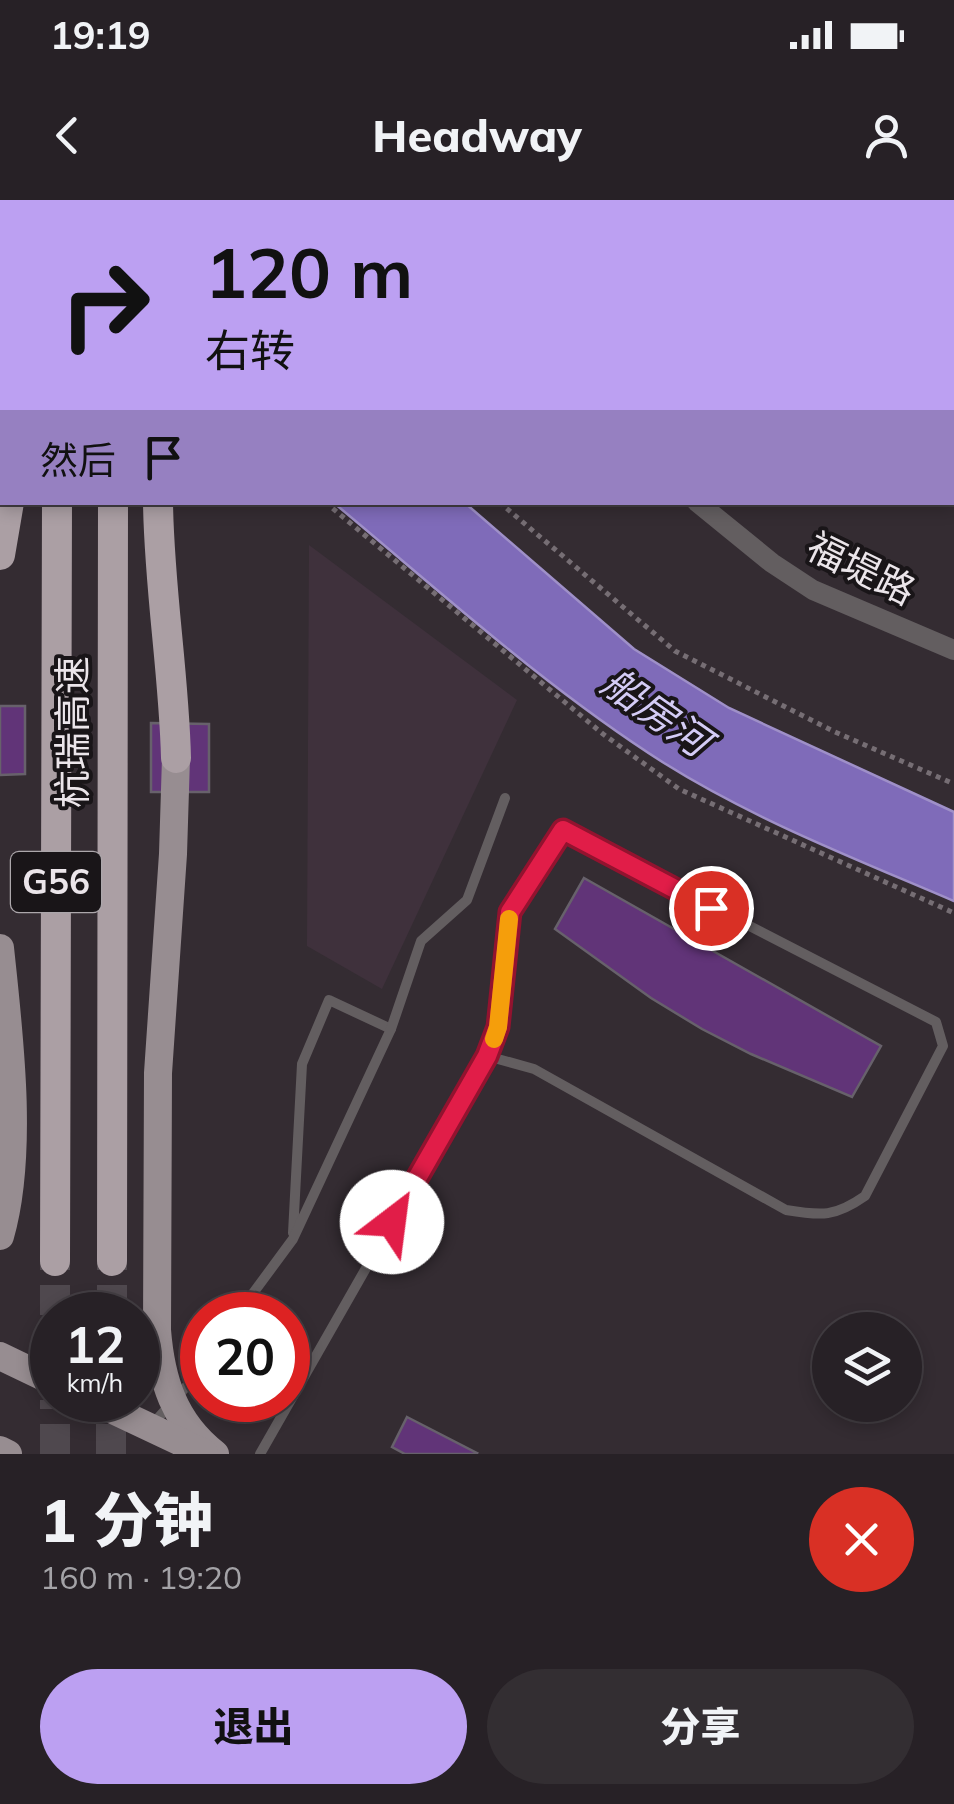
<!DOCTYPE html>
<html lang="zh">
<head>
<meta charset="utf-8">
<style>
	:root { --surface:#272126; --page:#332e32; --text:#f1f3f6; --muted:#a4a3a7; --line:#433e43; --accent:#bca0f2 }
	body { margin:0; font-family:Mulish,"Noto Sans SC",sans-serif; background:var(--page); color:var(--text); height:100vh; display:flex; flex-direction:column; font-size:38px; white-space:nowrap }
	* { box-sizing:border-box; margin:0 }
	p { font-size:32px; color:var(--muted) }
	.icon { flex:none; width:55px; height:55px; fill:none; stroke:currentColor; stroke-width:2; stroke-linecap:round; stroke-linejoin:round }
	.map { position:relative; height:1254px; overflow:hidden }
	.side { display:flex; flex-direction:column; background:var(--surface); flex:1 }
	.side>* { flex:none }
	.top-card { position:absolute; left:0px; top:0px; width:955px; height:305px; box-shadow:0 5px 15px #0003,0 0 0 2px var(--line); background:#bca0f2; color:#111; overflow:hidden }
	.tools { position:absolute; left:812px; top:1112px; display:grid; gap:20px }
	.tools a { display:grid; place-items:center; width:110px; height:110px; border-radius:50%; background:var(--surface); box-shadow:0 5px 15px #0003,0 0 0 2px var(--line); font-size:50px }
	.speed { position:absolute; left:30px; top:1092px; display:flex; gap:20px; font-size:50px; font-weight:700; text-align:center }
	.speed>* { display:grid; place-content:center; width:130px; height:130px; border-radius:50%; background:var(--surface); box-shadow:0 5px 15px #0003,0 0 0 2px var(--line); line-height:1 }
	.speed small { font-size:25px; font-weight:400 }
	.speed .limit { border:15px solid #d22; background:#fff; color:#111 }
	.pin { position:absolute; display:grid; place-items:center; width:85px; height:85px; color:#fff; margin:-42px; border:5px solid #fff; border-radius:50%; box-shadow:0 2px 10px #0007 }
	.me { position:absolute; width:110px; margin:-55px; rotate:30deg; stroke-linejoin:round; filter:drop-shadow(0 0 8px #0008) }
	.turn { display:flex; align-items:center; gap:35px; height:210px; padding:0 40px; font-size:45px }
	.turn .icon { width:130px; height:130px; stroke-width:2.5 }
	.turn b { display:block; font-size:70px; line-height:85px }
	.then { display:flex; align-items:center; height:95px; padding:0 40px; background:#0003; gap:20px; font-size:38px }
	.round { display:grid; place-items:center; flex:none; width:105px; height:105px; border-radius:52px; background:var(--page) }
	.head { display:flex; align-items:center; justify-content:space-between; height:170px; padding:0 40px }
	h1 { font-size:60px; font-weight:800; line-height:75px }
	.cta { display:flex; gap:20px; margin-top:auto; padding:20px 40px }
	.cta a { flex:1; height:115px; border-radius:60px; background:var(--accent); color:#111; font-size:40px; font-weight:800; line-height:115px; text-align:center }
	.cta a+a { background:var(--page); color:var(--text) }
	.status { display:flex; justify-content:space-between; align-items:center; height:70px; padding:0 50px; background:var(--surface); direction:ltr }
	.status svg { height:28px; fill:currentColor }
	header { display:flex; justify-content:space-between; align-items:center; height:130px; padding:0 40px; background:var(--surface); font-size:45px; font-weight:800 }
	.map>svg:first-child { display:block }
	.built { fill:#3f313c }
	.water { fill:#7f6bb9; stroke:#9f90c8; stroke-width:2.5 }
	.building { fill:#613478; stroke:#67616b; stroke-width:2.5 }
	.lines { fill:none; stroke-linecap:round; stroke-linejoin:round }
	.motorway-tunnel { stroke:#4f484e; stroke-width:30; stroke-dasharray:30 15; stroke-linecap:butt }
	.path { stroke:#766e74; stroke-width:5; stroke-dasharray:5 5; stroke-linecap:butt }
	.service { stroke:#635e60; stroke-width:10 }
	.minor { stroke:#635e60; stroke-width:20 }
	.primary { stroke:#978d91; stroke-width:28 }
	.motorway { stroke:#ab9fa4; stroke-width:30 }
	.route-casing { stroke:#92132f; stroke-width:25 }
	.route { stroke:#e11d48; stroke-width:18 }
	.slow { stroke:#f59e0b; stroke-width:18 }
	.labels { text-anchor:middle; stroke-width:8; stroke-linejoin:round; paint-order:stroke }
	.shield { fill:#191518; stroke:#aca7ab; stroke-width:2.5 }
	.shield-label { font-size:35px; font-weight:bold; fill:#ebe5ea }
	.street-label { font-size:38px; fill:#ebe5ea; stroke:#191518 }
	.water-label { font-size:40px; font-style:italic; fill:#d4ccf6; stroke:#191518 }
</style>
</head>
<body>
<div class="status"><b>19:19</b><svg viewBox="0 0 49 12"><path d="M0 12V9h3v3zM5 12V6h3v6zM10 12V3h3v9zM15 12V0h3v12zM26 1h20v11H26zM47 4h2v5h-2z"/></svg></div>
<header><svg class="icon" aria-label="back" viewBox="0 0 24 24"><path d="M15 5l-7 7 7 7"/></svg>Headway<svg class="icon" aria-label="person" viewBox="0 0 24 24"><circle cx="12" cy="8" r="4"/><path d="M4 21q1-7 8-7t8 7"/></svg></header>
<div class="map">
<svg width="954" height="1254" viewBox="0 0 954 1254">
	<rect width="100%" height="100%" fill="#342c32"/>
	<polygon class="built" points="309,345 517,500 382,789 307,746"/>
	<path class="water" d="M334,303H465L634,449L729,508L954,612V701C856,659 755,620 664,563C546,488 441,392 334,303Z"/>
	<g class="building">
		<polygon points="0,506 25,506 25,574 0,575"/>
		<polygon points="151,523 209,524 209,592 151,592"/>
		<polygon points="584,678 881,846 852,897 751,854 702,829 651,798 555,729"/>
		<polygon points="407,1217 477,1253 476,1254 405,1254 392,1247"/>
	</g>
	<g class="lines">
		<g class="motorway-tunnel">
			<polyline points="55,1115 55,1061"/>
			<polyline points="112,1115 112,1061"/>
			<polyline points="55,1254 55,1200"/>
			<polyline points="111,1254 111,1200"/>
		</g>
		<g class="path">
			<polyline points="0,41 2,43"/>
			<polyline points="325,302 603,534 679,589 954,713"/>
			<polyline points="499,302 675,451 833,531 954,584"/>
		</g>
		<g class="service">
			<polyline points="293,1033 302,864 329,800 391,829"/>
			<polyline points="237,1115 293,1039 391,829 421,741 467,700 505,598"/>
			<polyline points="150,1227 202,1169"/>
			<path d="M260,1254L487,856L498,827L510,711L563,630L936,822L943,846L865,996C835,1017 822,1016 786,1010L534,869L487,856"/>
		</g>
		<g class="minor">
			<polyline points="336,0 339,2"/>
			<polyline points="697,302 772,363 813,390 954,450"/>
		</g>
		<g class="primary">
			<path d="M176,558L173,654L158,873L157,1130C161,1180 174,1222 215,1254"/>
			<path d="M0,748C9,833 24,953 0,1036"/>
			<polyline points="0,1156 52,1181"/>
			<polyline points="92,1200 204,1253"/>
			<polyline points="0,1250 8,1254"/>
		</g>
		<g class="motorway">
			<polyline points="12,2 12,0"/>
			<polyline points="57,2 57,0"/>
			<polyline points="114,2 114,0"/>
			<polyline points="159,2 159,0"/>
			<path d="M158,302C159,388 174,473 176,558"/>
			<polyline points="0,355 9,302"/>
			<polyline points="55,1061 57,302"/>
			<polyline points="112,1061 113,302"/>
		</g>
	</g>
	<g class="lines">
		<g class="route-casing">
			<polyline id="route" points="392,1022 487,856 498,827 510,712 563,630 711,708"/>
		</g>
		<use href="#route" class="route"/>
		<polyline class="slow" points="494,839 498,827 509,719"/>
	</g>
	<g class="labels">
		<rect class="shield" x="11" y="652" width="90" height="60" rx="8"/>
		<g class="shield-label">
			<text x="56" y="694">G56</text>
		</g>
		<g class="street-label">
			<text transform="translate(861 369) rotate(26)" y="13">福堤路</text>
			<text transform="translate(73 532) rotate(-90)" y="13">杭瑞高速</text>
		</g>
		<g class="water-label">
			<text transform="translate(656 512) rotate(35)" y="14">船房河</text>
		</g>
	</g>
</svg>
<div class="tools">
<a><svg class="icon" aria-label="layers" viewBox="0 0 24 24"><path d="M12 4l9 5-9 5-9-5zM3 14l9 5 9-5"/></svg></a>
</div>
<div class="speed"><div>12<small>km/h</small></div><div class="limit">20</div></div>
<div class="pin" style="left:711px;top:708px;background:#d93025"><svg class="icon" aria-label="arrive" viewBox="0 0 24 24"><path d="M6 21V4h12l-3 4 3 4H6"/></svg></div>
<svg class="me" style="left:392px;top:1022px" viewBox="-20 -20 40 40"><circle r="19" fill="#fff"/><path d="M0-13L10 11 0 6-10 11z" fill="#e11d48"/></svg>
<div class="top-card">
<div class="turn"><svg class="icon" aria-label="right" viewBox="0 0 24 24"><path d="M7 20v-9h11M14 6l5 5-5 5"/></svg><div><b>120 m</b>右转</div></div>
<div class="then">然后<svg class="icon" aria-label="arrive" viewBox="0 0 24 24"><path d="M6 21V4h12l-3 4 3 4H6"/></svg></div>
</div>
</div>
<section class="side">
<div class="head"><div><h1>1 分钟</h1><p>160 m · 19:20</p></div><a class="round" style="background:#d93025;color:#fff"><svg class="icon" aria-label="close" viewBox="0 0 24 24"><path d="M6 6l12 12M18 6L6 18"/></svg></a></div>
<div class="cta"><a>退出</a><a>分享</a></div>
</section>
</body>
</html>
